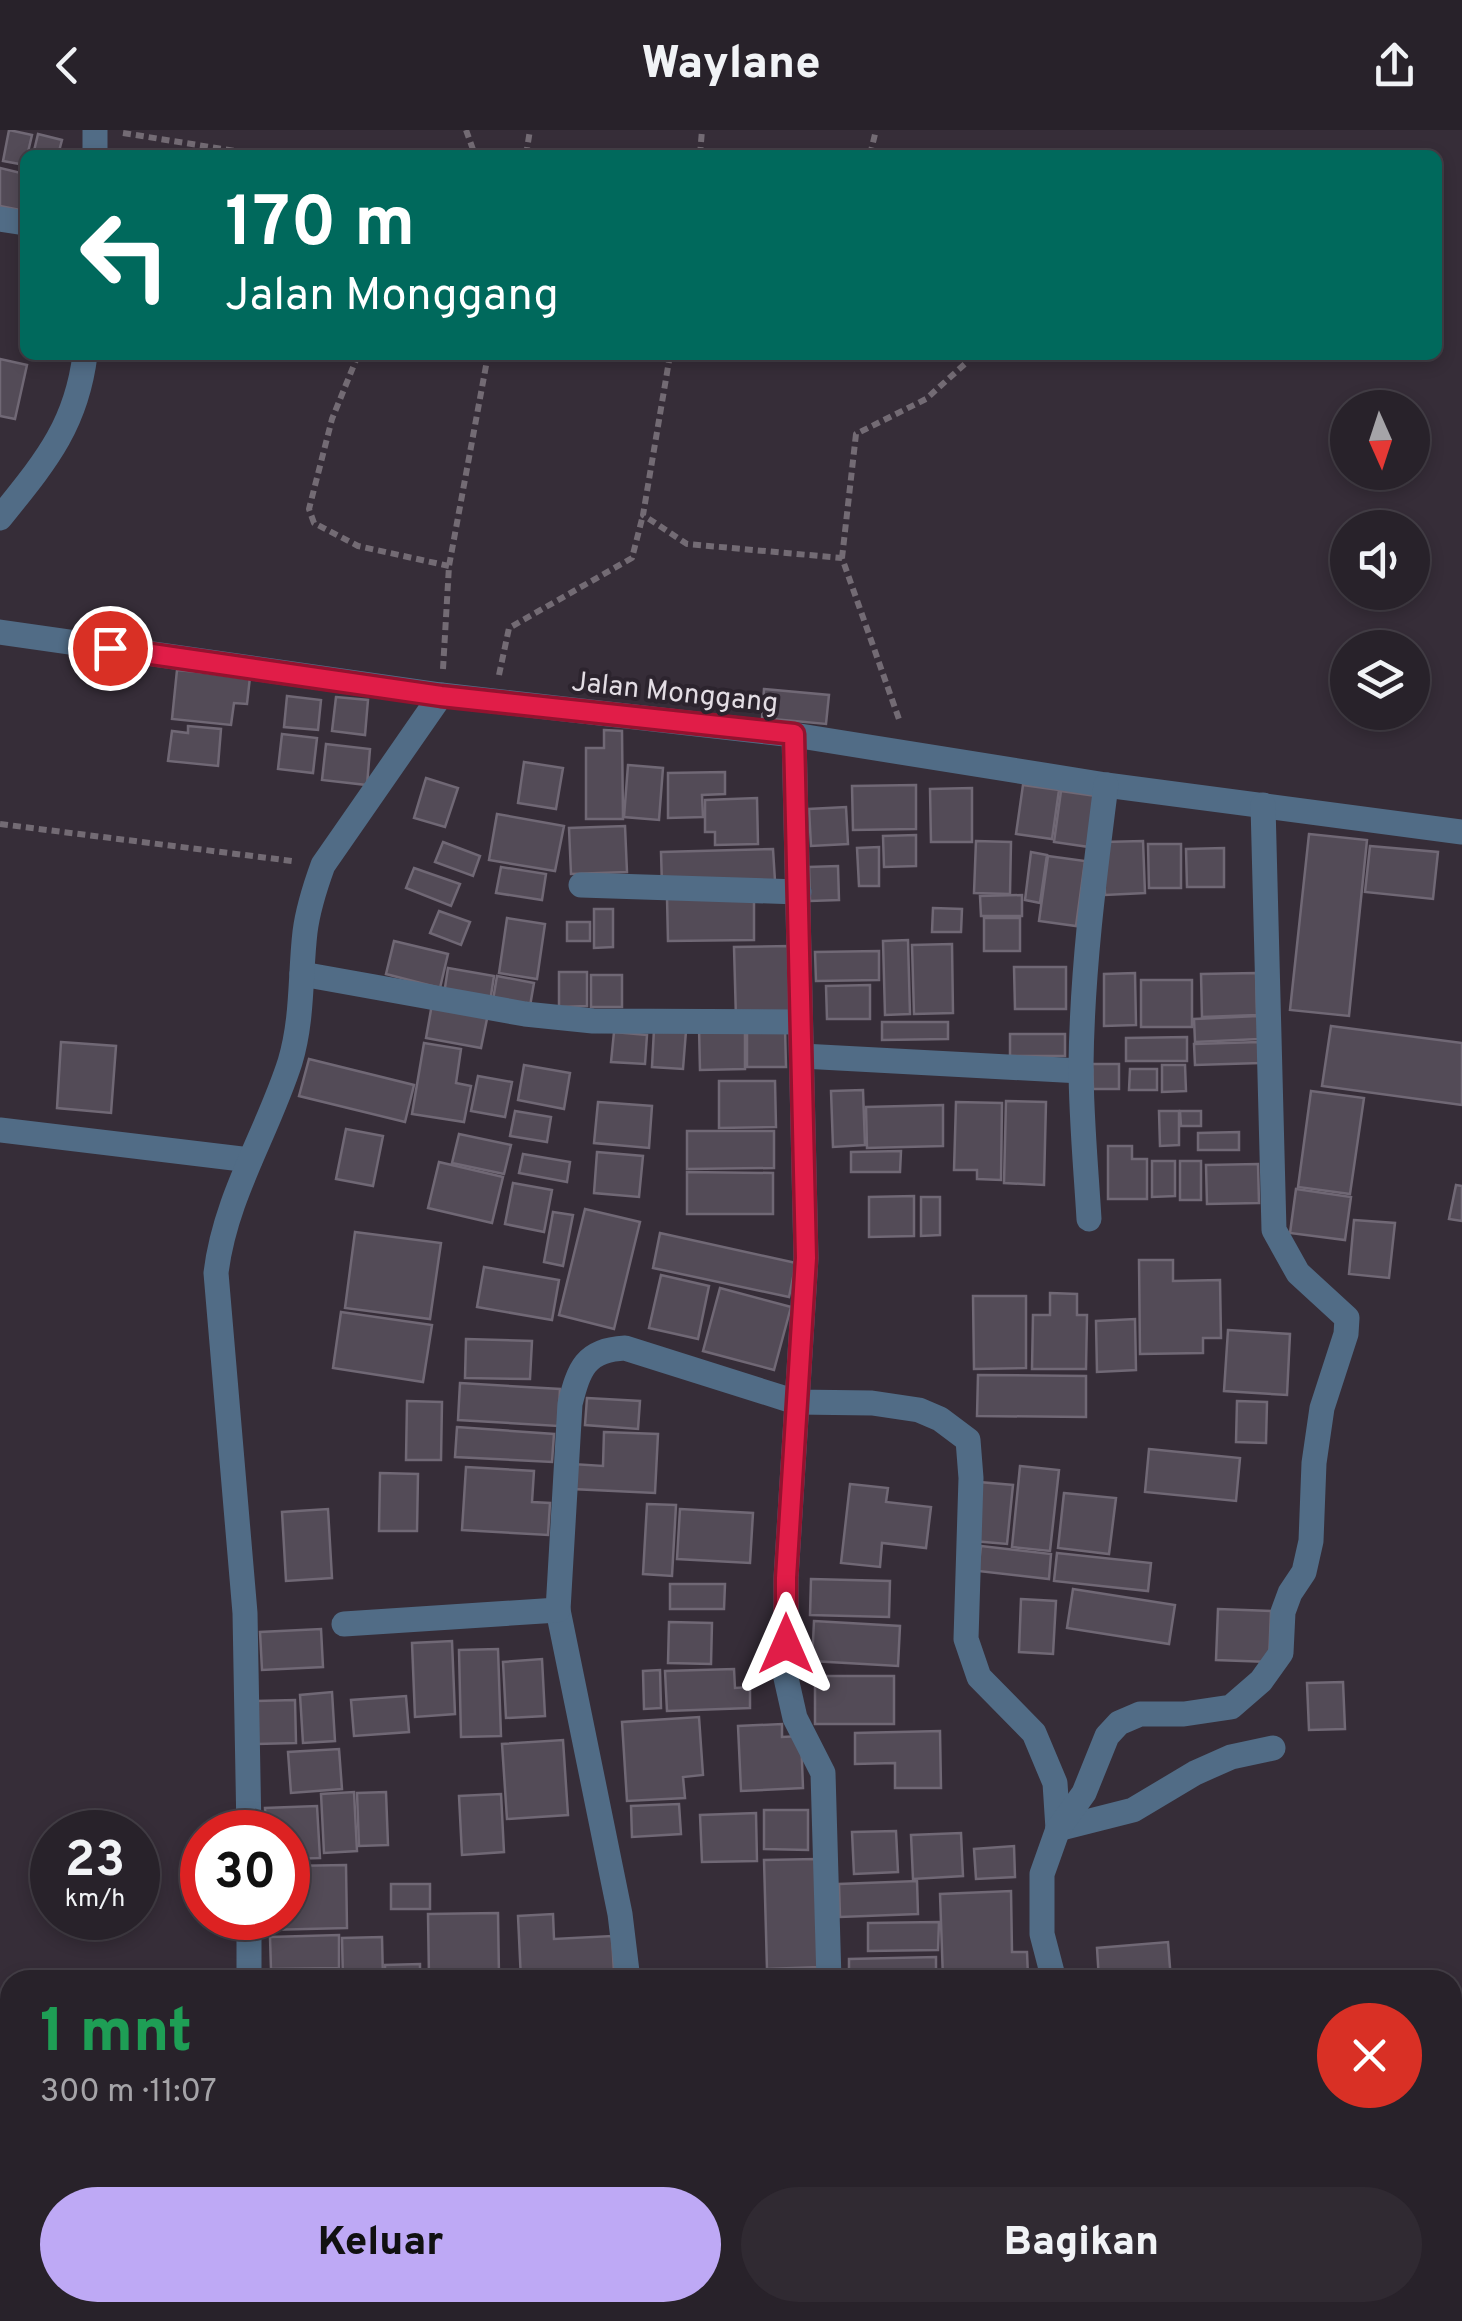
<!DOCTYPE html>
<html lang="id">
<head>
<meta charset="utf-8">
<style>
	:root { --surface:#28222a; --page:#302a32; --text:#f1f3f6; --muted:#a5a4a8; --line:#443f47; --accent:#bea9f5 }
	body { margin:0; font-family:Overpass,sans-serif; background:var(--page); color:var(--text); height:100vh; display:flex; flex-direction:column; font-size:38px; white-space:nowrap }
	* { box-sizing:border-box; margin:0 }
	p { font-size:32px; color:var(--muted) }
	.icon { flex:none; width:55px; height:55px; fill:none; stroke:currentColor; stroke-width:2; stroke-linecap:round; stroke-linejoin:round }
	.map { position:relative; flex:1; overflow:hidden }
	.side { position:absolute; left:0px; top:1840px; width:1462px; height:352px; display:flex; flex-direction:column; background:var(--surface); border-radius:30px 30px 0 0; box-shadow:0 5px 15px #0003,0 0 0 2px var(--line) }
	.side>* { flex:none }
	.hud { position:absolute; left:20px; top:20px; width:1422px; height:210px; border-radius:15px; box-shadow:0 5px 15px #0003,0 0 0 2px var(--line); background:#00695c; color:#fff; overflow:hidden }
	.needle { width:65px; rotate:177deg }
	.controls { position:absolute; left:1330px; top:260px; display:grid; gap:20px }
	.controls a { display:grid; place-items:center; width:100px; height:100px; border-radius:50%; background:var(--surface); box-shadow:0 5px 15px #0003,0 0 0 2px var(--line); font-size:50px }
	.speed { position:absolute; left:30px; top:1680px; display:flex; gap:20px; font-size:50px; font-weight:700; text-align:center }
	.speed>* { display:grid; place-content:center; width:130px; height:130px; border-radius:50%; background:var(--surface); box-shadow:0 5px 15px #0003,0 0 0 2px var(--line); line-height:1 }
	.speed small { font-size:25px; font-weight:400 }
	.speed .limit { border:15px solid #d22; background:#fff; color:#111 }
	.pin { position:absolute; display:grid; place-items:center; width:85px; height:85px; color:#fff; margin:-42px; border:5px solid #fff; border-radius:50%; box-shadow:0 2px 10px #0007 }
	.me { position:absolute; width:110px; margin:-55px; rotate:0deg; stroke-linejoin:round; filter:drop-shadow(0 0 8px #0008) }
	.turn { display:flex; align-items:center; gap:35px; height:210px; padding:0 40px; font-size:45px }
	.turn .icon { width:130px; height:130px; stroke-width:2.5 }
	.turn b { display:block; font-size:70px; line-height:85px }
	.round { display:grid; place-items:center; flex:none; width:105px; height:105px; border-radius:52px; background:var(--page) }
	.overview { display:flex; align-items:center; justify-content:space-between; height:170px; padding:0 40px }
	h1 { font-size:60px; font-weight:800; line-height:75px; color:#1e9e55 }
	.primary-button { display:flex; gap:20px; margin-top:auto; padding:20px 40px }
	.primary-button a { flex:1; height:115px; border-radius:60px; background:var(--accent); color:#111; font-size:40px; font-weight:800; line-height:115px; text-align:center }
	.primary-button a+a { background:var(--page); color:var(--text) }
	header { display:flex; justify-content:space-between; align-items:center; height:130px; padding:0 40px; background:var(--surface); font-size:45px; font-weight:800 }
	.map>svg:first-child { display:block }
	.building { fill:#534b57; stroke:#706875; stroke-width:2.5 }
	.lines { fill:none; stroke-linecap:round; stroke-linejoin:round }
	.path { stroke:#736b74; stroke-width:6; stroke-dasharray:8 5; stroke-linecap:butt }
	.street { stroke:#516c86; stroke-width:25 }
	.route-casing { stroke:#92132f; stroke-width:25 }
	.route { stroke:#e11d48; stroke-width:18 }
	.labels { text-anchor:middle; stroke-width:8; stroke-linejoin:round; paint-order:stroke }
	.street-label { font-size:28px; fill:#e3dde4; stroke:#2c242e }
</style>
</head>
<body>
<header><svg class="icon" aria-label="back" viewBox="0 0 24 24"><path d="M15 5l-7 7 7 7"/></svg>Waylane<svg class="icon" aria-label="share" viewBox="0 0 24 24"><path d="M12 15V3M7 8l5-5 5 5M5 13v7h14v-7"/></svg></header>
<div class="map">
<svg width="1462" height="2191" viewBox="0 0 1462 2191">
	<rect width="100%" height="100%" fill="#362d38"/>
	<g class="building">
		<polygon points="9,0 32,5 25,35 3,31"/>
		<polygon points="38,4 62,10 58,25 33,25"/>
		<polygon points="0,38 25,44 25,81 0,76"/>
		<polygon points="0,229 27,235 15,289 0,286"/>
		<polygon points="177,540 250,547 247,574 234,573 231,595 172,589"/>
		<polygon points="764,559 829,565 826,594 762,588"/>
		<polygon points="287,566 321,570 318,600 284,597"/>
		<polygon points="336,567 368,570 365,605 332,601"/>
		<polygon points="188,596 221,599 218,636 168,631 172,601 188,603"/>
		<polygon points="604,600 622,601 623,689 586,689 586,618 604,618"/>
		<polygon points="282,604 317,608 313,643 278,639"/>
		<polygon points="326,614 370,619 367,655 322,650"/>
		<polygon points="524,632 563,638 556,679 518,673"/>
		<polygon points="628,635 663,638 659,690 624,687"/>
		<polygon points="725,642 725,664 702,665 703,687 668,688 668,643"/>
		<polygon points="426,648 458,658 445,697 414,688"/>
		<polygon points="916,655 916,699 853,700 852,656"/>
		<polygon points="1023,655 1059,660 1052,709 1016,704"/>
		<polygon points="972,658 972,712 931,712 930,659"/>
		<polygon points="1061,661 1096,666 1089,717 1054,712"/>
		<polygon points="757,668 758,714 715,715 715,702 705,702 705,670"/>
		<polygon points="846,677 848,714 811,716 809,679"/>
		<polygon points="497,684 564,696 555,741 489,730"/>
		<polygon points="625,696 627,742 571,744 569,698"/>
		<polygon points="1309,704 1367,710 1349,886 1290,880"/>
		<polygon points="916,705 916,736 884,737 883,706"/>
		<polygon points="976,711 1011,712 1010,764 974,763"/>
		<polygon points="1143,711 1145,763 1105,765 1103,712"/>
		<polygon points="443,712 480,726 473,746 435,732"/>
		<polygon points="1148,714 1181,714 1181,758 1149,758"/>
		<polygon points="1370,716 1438,722 1433,769 1365,762"/>
		<polygon points="879,717 879,756 859,756 857,718"/>
		<polygon points="1224,718 1224,757 1187,757 1186,719"/>
		<polygon points="773,719 775,751 662,756 661,722"/>
		<polygon points="1031,722 1047,725 1040,773 1025,770"/>
		<polygon points="1048,726 1085,731 1076,796 1039,791"/>
		<polygon points="838,736 839,770 810,771 809,737"/>
		<polygon points="501,737 546,744 542,770 496,763"/>
		<polygon points="414,738 460,754 451,776 406,758"/>
		<polygon points="754,765 754,810 668,811 667,767"/>
		<polygon points="1022,765 1022,786 981,786 980,766"/>
		<polygon points="933,778 962,779 961,802 932,802"/>
		<polygon points="594,779 613,779 613,817 594,818"/>
		<polygon points="439,781 470,792 461,815 430,803"/>
		<polygon points="507,788 545,794 537,849 499,843"/>
		<rect x="984" y="788" width="36" height="33"/>
		<rect x="567" y="792" width="23" height="19"/>
		<polygon points="908,810 910,884 885,885 883,811"/>
		<polygon points="394,811 448,824 440,858 386,844"/>
		<polygon points="952,814 953,883 914,884 912,815"/>
		<polygon points="790,816 791,888 736,889 734,817"/>
		<polygon points="879,821 879,850 816,851 815,822"/>
		<polygon points="1014,837 1066,837 1066,879 1015,879"/>
		<polygon points="448,838 494,846 490,872 444,864"/>
		<polygon points="559,842 587,842 587,876 559,877"/>
		<polygon points="1135,843 1136,895 1104,896 1104,844"/>
		<polygon points="1256,843 1257,885 1202,887 1201,844"/>
		<rect x="591" y="845" width="31" height="32"/>
		<polygon points="497,846 534,853 530,876 493,870"/>
		<rect x="1141" y="850" width="51" height="47"/>
		<polygon points="870,855 870,889 827,889 826,856"/>
		<polygon points="432,874 488,884 481,918 426,908"/>
		<polygon points="1258,886 1259,909 1195,912 1194,889"/>
		<polygon points="882,892 948,892 948,909 882,910"/>
		<polygon points="1331,896 1462,913 1462,975 1322,956"/>
		<polygon points="699,897 745,897 745,939 700,940"/>
		<polygon points="747,898 785,898 786,937 747,937"/>
		<polygon points="654,899 686,901 683,939 652,937"/>
		<polygon points="614,902 647,905 645,934 611,932"/>
		<rect x="1010" y="904" width="55" height="22"/>
		<polygon points="1187,907 1187,931 1126,931 1126,908"/>
		<polygon points="61,912 116,916 111,983 57,978"/>
		<polygon points="1259,912 1260,933 1195,935 1194,914"/>
		<polygon points="424,913 461,919 456,953 471,956 464,992 412,984"/>
		<polygon points="309,929 414,955 405,992 299,966"/>
		<polygon points="1092,934 1119,934 1119,959 1093,959"/>
		<polygon points="524,935 570,943 564,979 518,970"/>
		<polygon points="1162,935 1185,935 1186,961 1162,962"/>
		<polygon points="1130,939 1157,939 1157,960 1129,960"/>
		<polygon points="478,946 512,952 505,987 471,981"/>
		<polygon points="719,951 775,951 776,997 719,998"/>
		<polygon points="863,960 865,1015 833,1017 831,961"/>
		<polygon points="1311,961 1364,968 1350,1064 1298,1057"/>
		<polygon points="1006,971 1046,972 1044,1055 1004,1053"/>
		<polygon points="598,972 652,976 649,1018 594,1013"/>
		<polygon points="956,972 1002,973 1001,1050 977,1049 977,1040 954,1040"/>
		<polygon points="943,975 943,1016 867,1018 866,977"/>
		<polygon points="515,981 551,987 547,1012 510,1006"/>
		<polygon points="1159,981 1179,981 1179,1015 1160,1016"/>
		<polygon points="1180,981 1201,981 1201,996 1181,996"/>
		<polygon points="346,999 383,1006 373,1056 336,1049"/>
		<polygon points="687,1001 774,1001 774,1038 687,1039"/>
		<polygon points="1239,1002 1239,1020 1198,1020 1198,1003"/>
		<polygon points="459,1004 511,1015 504,1044 452,1033"/>
		<polygon points="1108,1016 1132,1016 1132,1029 1147,1029 1147,1069 1108,1069"/>
		<polygon points="901,1021 900,1042 851,1042 851,1022"/>
		<polygon points="597,1022 643,1026 639,1067 594,1063"/>
		<polygon points="523,1024 570,1032 567,1052 519,1043"/>
		<polygon points="1152,1031 1175,1031 1175,1066 1152,1067"/>
		<rect x="1180" y="1031" width="21" height="39"/>
		<polygon points="439,1032 503,1047 492,1093 428,1078"/>
		<polygon points="1258,1034 1259,1073 1207,1074 1206,1035"/>
		<polygon points="687,1042 773,1043 773,1084 687,1084"/>
		<polygon points="513,1053 552,1060 544,1102 505,1094"/>
		<polygon points="1456,1055 1462,1056 1462,1091 1449,1089"/>
		<polygon points="1296,1059 1351,1067 1345,1110 1290,1103"/>
		<polygon points="914,1066 914,1106 869,1107 869,1067"/>
		<polygon points="921,1067 940,1067 940,1105 921,1106"/>
		<polygon points="585,1079 640,1092 614,1199 559,1185"/>
		<polygon points="553,1082 573,1085 563,1136 544,1132"/>
		<polygon points="1354,1090 1395,1093 1389,1148 1349,1144"/>
		<polygon points="355,1102 441,1113 430,1189 345,1178"/>
		<polygon points="660,1103 796,1133 789,1167 653,1138"/>
		<polygon points="1139,1130 1173,1130 1173,1151 1220,1150 1221,1208 1203,1208 1203,1223 1140,1224"/>
		<polygon points="484,1137 559,1150 552,1190 477,1177"/>
		<polygon points="661,1145 709,1156 698,1209 649,1198"/>
		<polygon points="720,1158 791,1177 774,1240 703,1221"/>
		<polygon points="1050,1163 1077,1164 1077,1185 1087,1185 1086,1239 1032,1239 1033,1185 1050,1185"/>
		<polygon points="973,1166 1026,1166 1026,1238 974,1239"/>
		<polygon points="341,1182 432,1195 423,1252 333,1238"/>
		<polygon points="1135,1189 1136,1240 1097,1242 1096,1191"/>
		<polygon points="1228,1200 1290,1204 1287,1265 1224,1261"/>
		<polygon points="466,1209 532,1211 530,1249 465,1248"/>
		<polygon points="978,1245 1086,1246 1086,1287 977,1286"/>
		<polygon points="460,1253 560,1259 558,1296 458,1290"/>
		<polygon points="587,1268 640,1271 638,1299 585,1295"/>
		<polygon points="407,1271 442,1272 441,1330 406,1330"/>
		<polygon points="1237,1271 1267,1272 1266,1313 1236,1312"/>
		<polygon points="457,1297 554,1304 552,1332 455,1327"/>
		<polygon points="604,1302 658,1304 655,1363 572,1359 573,1334 603,1336"/>
		<polygon points="1149,1319 1240,1328 1236,1371 1145,1362"/>
		<polygon points="1020,1336 1059,1340 1050,1421 1012,1417"/>
		<polygon points="466,1337 534,1341 532,1372 550,1373 548,1405 462,1400"/>
		<polygon points="380,1343 418,1344 417,1401 379,1401"/>
		<polygon points="979,1352 1013,1355 1007,1414 973,1411"/>
		<polygon points="850,1354 888,1358 886,1372 931,1377 926,1418 882,1413 880,1437 841,1433"/>
		<polygon points="1064,1363 1116,1368 1109,1424 1058,1418"/>
		<polygon points="647,1374 676,1375 672,1446 643,1444"/>
		<polygon points="328,1379 332,1448 286,1451 282,1382"/>
		<polygon points="680,1379 753,1383 750,1433 677,1429"/>
		<polygon points="981,1416 1051,1424 1049,1449 978,1441"/>
		<polygon points="1057,1423 1151,1433 1148,1461 1054,1451"/>
		<polygon points="811,1449 890,1451 889,1487 810,1485"/>
		<polygon points="670,1454 725,1454 724,1479 670,1479"/>
		<polygon points="1073,1459 1175,1475 1169,1514 1067,1498"/>
		<polygon points="1021,1469 1056,1471 1053,1524 1019,1522"/>
		<polygon points="1218,1479 1271,1481 1269,1532 1216,1530"/>
		<polygon points="814,1491 900,1496 898,1536 812,1531"/>
		<polygon points="669,1492 712,1493 711,1534 668,1533"/>
		<polygon points="321,1499 323,1537 262,1540 260,1502"/>
		<polygon points="452,1511 455,1584 415,1587 412,1513"/>
		<polygon points="498,1519 501,1606 461,1607 459,1520"/>
		<polygon points="542,1529 545,1586 506,1588 503,1532"/>
		<polygon points="734,1539 735,1558 750,1557 750,1578 667,1581 665,1541"/>
		<polygon points="660,1540 661,1578 644,1579 643,1541"/>
		<rect x="815" y="1546" width="79" height="48"/>
		<polygon points="1343,1552 1345,1599 1309,1600 1307,1553"/>
		<polygon points="332,1562 335,1611 303,1613 300,1565"/>
		<polygon points="406,1566 409,1602 354,1606 351,1570"/>
		<polygon points="295,1570 296,1613 257,1614 256,1571"/>
		<polygon points="699,1587 703,1645 683,1647 685,1668 627,1671 622,1592"/>
		<polygon points="782,1594 782,1607 801,1606 803,1658 741,1661 738,1596"/>
		<polygon points="940,1601 941,1658 895,1658 895,1633 855,1634 855,1603"/>
		<polygon points="563,1610 568,1685 507,1689 502,1614"/>
		<polygon points="339,1619 342,1659 291,1663 288,1622"/>
		<polygon points="354,1662 357,1721 324,1723 321,1664"/>
		<polygon points="386,1662 388,1715 359,1716 357,1663"/>
		<polygon points="501,1664 504,1722 462,1725 459,1666"/>
		<polygon points="679,1674 681,1704 632,1707 631,1676"/>
		<polygon points="317,1676 320,1728 288,1729 288,1702 266,1702 265,1678"/>
		<polygon points="764,1680 808,1680 808,1720 764,1719"/>
		<polygon points="756,1683 757,1731 702,1732 700,1685"/>
		<polygon points="896,1701 898,1742 854,1744 852,1702"/>
		<polygon points="961,1703 963,1746 913,1749 911,1705"/>
		<polygon points="1014,1716 1015,1747 976,1749 974,1719"/>
		<polygon points="816,1729 819,1837 767,1839 764,1730"/>
		<polygon points="346,1735 347,1798 266,1800 266,1788 288,1788 288,1736"/>
		<polygon points="917,1751 918,1784 840,1787 839,1754"/>
		<rect x="391" y="1754" width="39" height="25"/>
		<polygon points="1011,1761 1012,1822 1027,1822 1028,1847 943,1849 940,1764"/>
		<polygon points="498,1783 499,1846 429,1847 428,1784"/>
		<polygon points="553,1784 554,1809 612,1806 614,1843 521,1850 518,1786"/>
		<polygon points="939,1792 938,1820 868,1821 868,1793"/>
		<polygon points="339,1805 339,1838 271,1839 270,1807"/>
		<polygon points="382,1807 383,1850 343,1850 342,1808"/>
		<polygon points="1168,1812 1171,1850 1099,1850 1097,1818"/>
		<polygon points="936,1827 936,1850 849,1850 849,1829"/>
		<polygon points="420,1834 420,1850 385,1850 385,1835"/>
		<rect x="352" y="2182" width="42" height="9"/>
		<rect x="400" y="2182" width="27" height="9"/>
		<rect x="432" y="2182" width="33" height="9"/>
		<polygon points="467,2182 496,2182 497,2191 468,2191"/>
		<rect x="735" y="2182" width="32" height="9"/>
		<polygon points="773,2182 814,2182 815,2191 773,2191"/>
		<polygon points="894,2182 938,2182 939,2191 895,2191"/>
		<polygon points="942,2182 960,2182 961,2191 942,2191"/>
		<rect x="1047" y="2182" width="34" height="9"/>
		<rect x="513" y="2187" width="40" height="4"/>
	</g>
	<g class="lines">
		<g class="path">
			<polyline points="466,0 475,25"/>
			<polyline points="123,3 260,25"/>
			<polyline points="526,25 530,0"/>
			<polyline points="700,25 702,0"/>
			<polyline points="870,25 876,0"/>
			<polyline points="358,225 332,289 309,379 314,393 358,416 449,436"/>
			<polyline points="670,225 643,385 687,414 842,428 900,592"/>
			<polyline points="842,428 856,304 926,269 967,232 969,225"/>
			<polyline points="443,539 449,436 488,225"/>
			<polyline points="499,545 509,498 632,428 643,385"/>
			<polyline points="0,694 292,731"/>
		</g>
		<g class="street">
			<polyline points="95,0 95,25"/>
			<polyline points="0,89 25,93"/>
			<path d="M0,388C44,333 76,297 85,225"/>
			<polyline points="0,502 441,565 794,605 1106,655 1462,702"/>
			<polyline points="794,605 806,1128 786,1448 786,1548 795,1588 823,1643 829,1850"/>
			<polyline points="581,755 799,762"/>
			<polyline points="302,844 525,884 593,891 800,892"/>
			<polyline points="802,926 1081,941"/>
			<polyline points="0,1000 250,1030"/>
			<path d="M1089,1089C1086,1038 1081,987 1081,936C1082,842 1094,749 1106,655"/>
			<polyline points="558,1480 620,1784 628,1850"/>
			<path d="M344,1494L558,1480L570,1274C579,1239 585,1220 625,1218L796,1272L872,1273L919,1280L940,1289L968,1310L971,1348L966,1509L979,1547L1034,1603L1055,1653L1058,1699"/>
			<polyline points="1058,1699 1133,1680 1195,1643 1231,1627 1273,1618"/>
			<path d="M249,1702L245,1483L216,1143C225,1067 267,1004 290,932C303,889 300,845 305,802C308,778 315,757 323,735L441,565"/>
			<polyline points="249,1850 249,1788"/>
			<polyline points="1054,1850 1042,1804 1042,1744 1058,1699 1084,1663 1107,1606 1119,1593 1140,1584 1184,1584 1231,1577 1261,1551 1281,1523 1283,1482 1290,1463 1304,1442 1311,1411 1314,1333 1322,1278 1346,1204 1347,1188 1298,1143 1274,1100 1263,675"/>
			<polyline points="284,2182 285,2191"/>
			<polyline points="846,2182 847,2191"/>
			<polyline points="1092,2191 1092,2182"/>
		</g>
	</g>
	<g class="lines">
		<g class="route-casing">
			<polyline id="route" points="110,518 441,566 794,604 806,1128 786,1448 786,1514"/>
		</g>
		<use href="#route" class="route"/>
	</g>
	<g class="labels">
		<g class="street-label">
			<text transform="translate(675 561) rotate(6)" y="10">Jalan Monggang</text>
		</g>
	</g>
</svg>
<div class="controls">
<a><svg class="needle" viewBox="-14 -14 28 28"><path d="M0-13l5 13h-10z" fill="#e53935"/><path d="M0 13l5-13h-10z" fill="#a5a4a8"/></svg></a>
<a><svg class="icon" aria-label="sound" viewBox="0 0 24 24"><path d="M4 9h4l5-4v14l-5-4H4zM17 9q2 3 0 6"/></svg></a>
<a><svg class="icon" aria-label="layers" viewBox="0 0 24 24"><path d="M12 4l9 5-9 5-9-5zM3 14l9 5 9-5"/></svg></a>
</div>
<div class="speed"><div>23<small>km/h</small></div><div class="limit">30</div></div>
<div class="pin" style="left:110px;top:518px;background:#d93025"><svg class="icon" aria-label="arrive" viewBox="0 0 24 24"><path d="M6 21V4h12l-3 4 3 4H6"/></svg></div>
<svg class="me" style="left:786px;top:1514px" viewBox="-20 -20 40 40"><path d="M0-17L14 15 0 8-14 15z" fill="#e11d48" stroke="#fff" stroke-width="4"/></svg>
<div class="hud">
<div class="turn"><svg class="icon" aria-label="left" viewBox="0 0 24 24"><path d="M17 20v-9H6M10 6l-5 5 5 5"/></svg><div><b>170 m</b>Jalan Monggang</div></div>
</div>
<section class="side">
<div class="overview"><div><h1>1 mnt</h1><p>300 m · 11:07</p></div><a class="round" style="background:#d93025;color:#fff"><svg class="icon" aria-label="close" viewBox="0 0 24 24"><path d="M6 6l12 12M18 6L6 18"/></svg></a></div>
<div class="primary-button"><a>Keluar</a><a>Bagikan</a></div>
</section>
</div>
</body>
</html>
